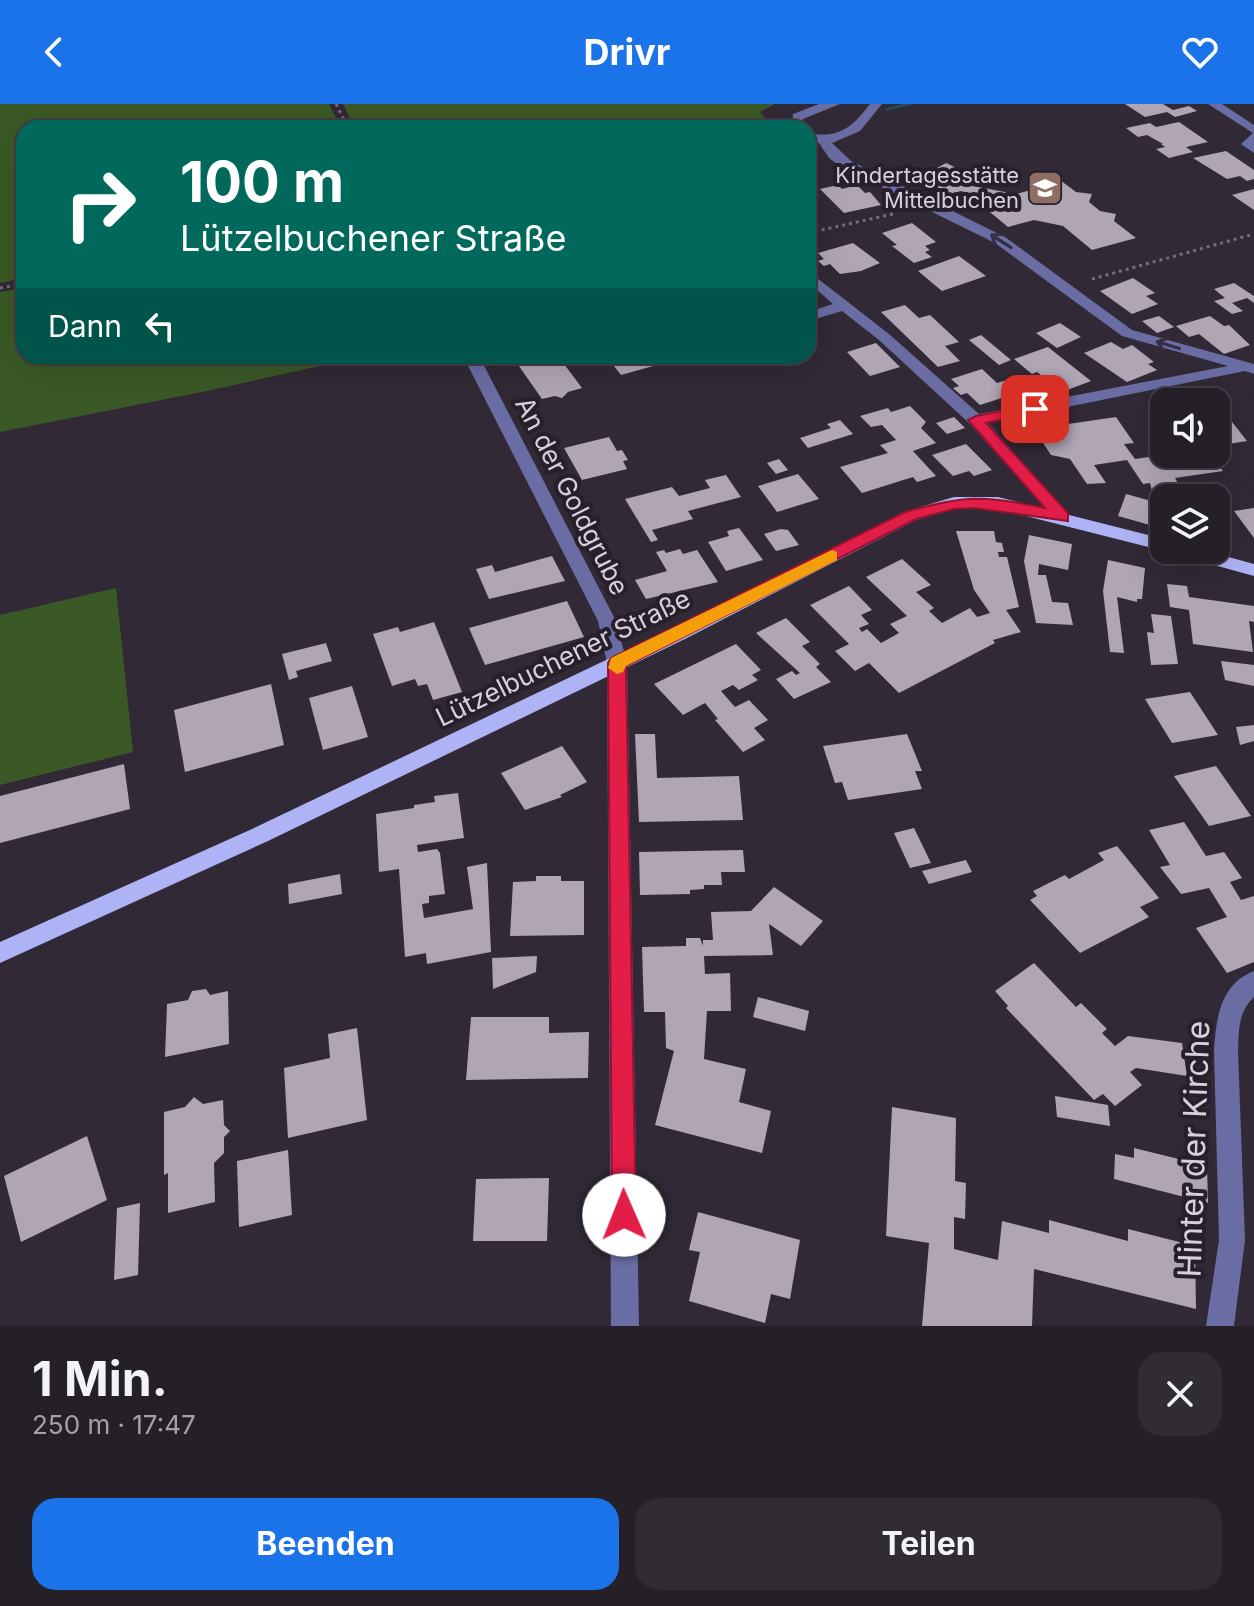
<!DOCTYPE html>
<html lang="de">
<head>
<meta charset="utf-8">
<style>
	:root { --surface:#251f28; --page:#312c34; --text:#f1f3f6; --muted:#a3a2a8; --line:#423d45; --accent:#1a73e8 }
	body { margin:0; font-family:Inter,sans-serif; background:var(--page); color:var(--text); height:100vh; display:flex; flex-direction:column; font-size:30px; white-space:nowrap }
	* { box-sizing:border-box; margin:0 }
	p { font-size:26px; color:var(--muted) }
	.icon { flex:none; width:44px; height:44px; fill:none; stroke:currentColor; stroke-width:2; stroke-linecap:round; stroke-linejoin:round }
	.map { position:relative; height:1222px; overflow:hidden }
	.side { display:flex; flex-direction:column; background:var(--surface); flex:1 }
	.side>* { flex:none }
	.hud { position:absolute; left:16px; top:16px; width:800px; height:244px; border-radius:24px; box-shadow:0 8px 32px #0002,0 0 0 2px var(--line); background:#00695c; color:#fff; overflow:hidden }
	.buttons { position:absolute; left:1150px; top:284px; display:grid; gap:16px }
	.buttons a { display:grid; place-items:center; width:80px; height:80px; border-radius:16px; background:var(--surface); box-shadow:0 8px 32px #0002,0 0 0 2px var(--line); font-size:40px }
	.pin { position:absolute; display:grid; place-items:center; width:68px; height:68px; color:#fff; margin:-34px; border-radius:16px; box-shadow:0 4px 12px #0006 }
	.me { position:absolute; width:88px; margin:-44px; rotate:359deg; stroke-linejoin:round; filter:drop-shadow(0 0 6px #0008) }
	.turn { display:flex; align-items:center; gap:28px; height:168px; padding:0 32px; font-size:36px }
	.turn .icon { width:104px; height:104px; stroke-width:2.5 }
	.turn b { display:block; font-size:56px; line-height:68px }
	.then { display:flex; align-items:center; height:76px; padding:0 32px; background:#0003; gap:16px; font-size:30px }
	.round { display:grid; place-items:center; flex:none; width:84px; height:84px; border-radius:24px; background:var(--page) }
	.overview { display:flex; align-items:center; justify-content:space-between; height:136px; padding:0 32px }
	h1 { font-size:48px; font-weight:700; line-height:60px }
	.primary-button { display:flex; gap:16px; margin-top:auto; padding:16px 32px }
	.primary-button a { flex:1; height:92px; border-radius:24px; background:var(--accent); color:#fff; font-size:32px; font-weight:700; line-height:92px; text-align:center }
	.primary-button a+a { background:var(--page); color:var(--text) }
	header { display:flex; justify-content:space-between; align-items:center; height:104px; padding:0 32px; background:var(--accent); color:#fff; font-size:36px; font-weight:700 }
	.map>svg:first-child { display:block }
	.green { fill:#3b5926 }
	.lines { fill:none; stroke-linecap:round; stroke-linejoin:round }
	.stream { fill:#234b58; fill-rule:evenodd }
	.building { fill:#afa5b5 }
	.path { stroke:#766f79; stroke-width:3; stroke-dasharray:3 4; stroke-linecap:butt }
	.minor { fill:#6a6da3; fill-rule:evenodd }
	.major { fill:#aeb3f5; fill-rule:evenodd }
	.oneway { stroke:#342f43 }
	.route { fill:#e11d48; stroke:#92132f; stroke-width:2 }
	.slow { fill:#f59e0b }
	.labels { text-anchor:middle; stroke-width:8; stroke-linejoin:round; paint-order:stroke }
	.far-poi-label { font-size:22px; fill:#d6d1d9; stroke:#271f2b; text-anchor:end }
	.street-label { font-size:26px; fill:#d6d1d9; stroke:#271f2b }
	.near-street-label { font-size:32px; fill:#d6d1d9; stroke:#271f2b }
</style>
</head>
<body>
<header><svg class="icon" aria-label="back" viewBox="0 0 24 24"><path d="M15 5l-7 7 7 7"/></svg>Drivr<svg class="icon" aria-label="heart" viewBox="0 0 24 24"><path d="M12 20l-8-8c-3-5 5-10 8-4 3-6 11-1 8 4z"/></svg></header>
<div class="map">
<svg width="1254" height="1222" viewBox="0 0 1254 1222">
	<rect width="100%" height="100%" fill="#312935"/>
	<g class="green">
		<polygon points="0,0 329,0 341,24 24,24 24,174 0,179"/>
		<polygon points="343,0 775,0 760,8 774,24 355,24"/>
		<polygon points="24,184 24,252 365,252 207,287 0,328 0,188"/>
		<polygon points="116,484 133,648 0,681 0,511"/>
	</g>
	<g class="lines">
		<polygon class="stream" points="902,0 915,0 887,7 884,5"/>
	</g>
	<g class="building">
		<polygon points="1125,0 1163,0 1173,6 1189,2 1197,7 1175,13 1167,8 1145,13"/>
		<polygon points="1179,18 1208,38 1186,43 1193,48 1169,54 1156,45 1165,43 1161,40 1163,40 1147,31 1138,33 1126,24 1150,19 1156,23"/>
		<polygon points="1226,47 1254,66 1254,75 1247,77 1240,72 1227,75 1193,54"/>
		<polygon points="946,59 980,75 967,81 1016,90 1031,86 1032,79 1048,82 1060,76 1076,88 1092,90 1089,98 1100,107 1116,110 1114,117 1136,134 1092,146 1063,122 1034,116 1008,123 979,99 998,94 960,87 947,93 913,77"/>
		<polygon points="838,81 842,85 857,81 865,89 870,88 881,101 844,109 820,85"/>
		<polygon points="1254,85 1254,106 1232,91"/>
		<polygon points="912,119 936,138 925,142 930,146 925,148 932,153 914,159 892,142 897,141 882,129"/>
		<polygon points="853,139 880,159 861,167 840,170 830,160 824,162 818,157 824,155 818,149"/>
		<polygon points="959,152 986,172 942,187 918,167"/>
		<polygon points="1133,174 1155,189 1146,192 1158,200 1132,210 1100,187"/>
		<polygon points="1234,179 1254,192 1254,199 1247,194 1232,199 1243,207 1232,210 1214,197 1225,194 1214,185"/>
		<polygon points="905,201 919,214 930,211 959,238 945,242 960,257 938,263 881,208"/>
		<polygon points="1159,212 1174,223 1157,229 1142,217"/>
		<polygon points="1210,212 1224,222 1229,221 1250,241 1224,250 1199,230 1189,233 1176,222"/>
		<polygon points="1060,219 1081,233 1057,244 1036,229"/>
		<polygon points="981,231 1011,256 999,261 969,236"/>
		<polygon points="1111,238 1123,245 1132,241 1154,258 1148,260 1157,266 1127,278 1084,249"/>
		<polygon points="876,239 900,263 870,272 847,248"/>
		<polygon points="1048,243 1091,277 1062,288 1037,268 1032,270 1014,255"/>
		<polygon points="526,252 558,252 582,284 568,288 562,294 555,292 542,295 514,255"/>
		<polygon points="606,252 667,252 671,257 621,271"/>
		<polygon points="982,265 997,279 1007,276 1020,288 980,301 967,289 961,291 953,284 959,282 951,275"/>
		<polygon points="910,302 926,318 921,324 936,339 913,347 936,372 917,378 913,373 862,389 840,363 888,349 880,341 896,336 882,321 871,323 860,312 888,304 891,308"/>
		<polygon points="1225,309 1247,337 1216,342 1216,311"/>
		<polygon points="954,313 965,324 947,330 936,319"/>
		<polygon points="1116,313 1134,339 1124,340 1135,355 1170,350 1191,350 1193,353 1210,351 1223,367 1175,374 1186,394 1164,394 1164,425 1118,412 1126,390 1155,398 1150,379 1143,380 1127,356 1094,361 1106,379 1087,380 1070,355 1051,351 1034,325"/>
		<polygon points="840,316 853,330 808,344 800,334 831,324 827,320"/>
		<polygon points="609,333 617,347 622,346 628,356 623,357 627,365 582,376 564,344"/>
		<polygon points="966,340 992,366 974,372 969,367 953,372 932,351"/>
		<polygon points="779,355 788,366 776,370 767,359"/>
		<polygon points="798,370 819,395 777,408 758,382"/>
		<polygon points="726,371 741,393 688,407 693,415 652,426 658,436 651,438 625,395 672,383 679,392 710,384 705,376"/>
		<polygon points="1254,404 1254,434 1234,407"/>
		<polygon points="739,424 763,456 726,467 708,438 729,432 727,427"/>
		<polygon points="781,425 788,426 799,441 776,447 764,430"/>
		<polygon points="956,427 994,427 996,438 1002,439 1004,448 998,448 999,453 1007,453 1019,503 1006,506 1021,528 993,536 995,539 899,589 869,559 855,567 835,547 849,540 810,501 849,482 872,506 861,511 869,520 859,524 862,528 867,525 881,539 899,529 890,520 907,512 866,473 902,455 931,481 916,488 934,504 929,507 942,519 970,504 977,513 990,509 974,486"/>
		<polygon points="1029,431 1072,440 1068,466 1039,460 1038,471 1046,471 1052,498 1068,499 1073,521 1036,519 1024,457"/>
		<polygon points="680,445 683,450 697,446 718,478 646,495 635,476 667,467 656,448 664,446 666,449"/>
		<polygon points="552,452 565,477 489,495 476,465 492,461 495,468"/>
		<polygon points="1108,456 1145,464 1142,495 1137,495 1137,498 1117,493 1124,549 1110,548 1103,487"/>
		<polygon points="1167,480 1187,482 1189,493 1254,502 1254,518 1249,517 1253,548 1193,540 1189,506 1170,503"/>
		<polygon points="567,497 584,533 485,561 469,524"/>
		<polygon points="1151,510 1171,512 1178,560 1151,561 1147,528 1154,529"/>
		<polygon points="786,514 810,538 802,542 820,560 816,563 831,578 794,595 776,575 792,567 796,571 800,569 756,529"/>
		<polygon points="434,518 462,588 433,596 427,580 418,582 415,575 392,582 373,530 398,523 400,528"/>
		<polygon points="326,539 332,557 296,567 298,573 289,576 282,550"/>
		<polygon points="736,540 761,566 752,571 758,576 739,586 733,581 721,587 735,603 749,596 768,616 754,624 765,636 743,648 715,616 718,615 705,599 683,611 654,580"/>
		<polygon points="1221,557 1254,561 1254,582 1225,576"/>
		<polygon points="271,580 284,641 185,668 174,606"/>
		<polygon points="352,582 368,633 323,646 309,594"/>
		<polygon points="1190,588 1218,631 1172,639 1145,595"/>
		<polygon points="1254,621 1254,637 1240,641 1236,623"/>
		<polygon points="635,630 655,630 657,674 739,672 743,716 639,718"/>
		<polygon points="907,630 922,667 915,667 922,685 848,696 842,678 835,679 823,642"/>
		<polygon points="562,642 587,678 560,691 562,693 525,706 501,669"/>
		<polygon points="124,660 130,705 0,739 0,692"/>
		<polygon points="1216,662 1251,712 1209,722 1174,672"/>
		<polygon points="458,689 464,734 417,741 418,748 437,745 440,749 445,790 429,792 429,799 422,800 424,814 473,805 467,763 487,759 491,848 427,860 426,849 405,853 399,765 379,768 376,710 414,704 414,701 435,698 434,692"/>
		<polygon points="1184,718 1206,752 1224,748 1242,774 1230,778 1241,796 1254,792 1254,858 1227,869 1196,824 1227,813 1209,784 1181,790 1160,763 1170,761 1149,726"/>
		<polygon points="914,724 931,759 910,764 894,729"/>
		<polygon points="1117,742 1159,794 1140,803 1149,813 1080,849 1030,796 1037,792 1033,787 1065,771 1069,775 1104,756 1098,749"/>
		<polygon points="743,746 745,768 721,768 722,781 704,781 704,785 690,786 690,790 640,791 639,748"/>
		<polygon points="966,756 972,768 929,780 922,767"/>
		<polygon points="340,770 342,790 289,800 288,780"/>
		<polygon points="536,772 561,772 561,777 584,777 584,831 510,832 513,778 536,777"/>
		<polygon points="774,783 823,817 801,842 769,820 773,851 704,852 705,870 730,869 731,907 707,907 704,955 746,965 739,998 771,1007 762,1049 655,1021 674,947 666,944 665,908 644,908 642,843 686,842 686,834 700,834 703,842 703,836 713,836 711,808 751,807"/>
		<polygon points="537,852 536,868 493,885 492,854"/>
		<polygon points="1034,859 1076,903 1081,899 1107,925 1102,929 1115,942 1128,932 1182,939 1187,972 1136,964 1130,968 1142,981 1115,1002 1103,990 1094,996 1006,904 1008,902 995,887"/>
		<polygon points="206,885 210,891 228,887 229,940 165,953 167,900 188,896 192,887"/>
		<polygon points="758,893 809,907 805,927 753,913"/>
		<polygon points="471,913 549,913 549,929 589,928 588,974 466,976"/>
		<polygon points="357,924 367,1016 288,1034 284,964 330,954 328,930"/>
		<polygon points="1055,992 1108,1001 1110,1022 1057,1013"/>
		<polygon points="194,993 203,1000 223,996 224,1021 230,1027 224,1033 224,1049 214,1059 215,1098 168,1109 168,1069 164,1071 164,1008 185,1003"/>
		<polygon points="892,1003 956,1014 955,1077 966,1079 965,1115 954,1113 954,1145 998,1156 1002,1117 1049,1129 1049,1116 1128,1137 1128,1125 1195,1142 1196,1205 1034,1165 1032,1222 922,1222 929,1139 886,1132"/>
		<polygon points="87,1032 107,1096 21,1138 4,1072"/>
		<polygon points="1134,1044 1207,1062 1208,1099 1114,1075 1115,1050 1134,1054"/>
		<polygon points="288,1046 292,1111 239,1123 237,1057"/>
		<polygon points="549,1074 547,1137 473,1137 476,1075"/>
		<polygon points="140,1099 138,1171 114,1176 117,1104"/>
		<polygon points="698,1108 800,1136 790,1195 771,1190 765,1219 689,1197 700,1148 689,1146"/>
	</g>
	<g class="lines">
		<g class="path">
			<polyline points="336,0 348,24"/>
			<polyline points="808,129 893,110"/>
			<polyline points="1092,175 1254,130"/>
			<polyline points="0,184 24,180"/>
		</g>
		<g class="minor">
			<polygon points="819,0 840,0 803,15 804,24 792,24 793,10"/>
			<path d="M870,0H882L860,27L832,39L851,57L1005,133L1132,226L1254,260V270L1245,267L988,319L1071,413L1068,417H1056L970,320L879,236L842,207L808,217V208L833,200L808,178V167L889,230L979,310L1228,262L1122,232L995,139L841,63L829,54L819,39L808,37V29C838,35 852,24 870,0Z"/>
			<polygon points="1208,0 1222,0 1254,21 1254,49 1241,40 1253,29"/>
			<polygon points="463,252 479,252 616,517 627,559 639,1222 611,1222 607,559 598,517"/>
			<path d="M1254,867V893C1238,908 1239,926 1238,947L1245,1136L1234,1222H1206L1219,1136L1214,947C1216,915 1220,880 1254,867Z"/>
		</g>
		<g class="major">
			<polygon points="954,393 998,393 1164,435 1164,446 1168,446 1164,447 998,405 954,405 916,416 685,535 268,737 0,859 0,838 252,725 671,525 904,408"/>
			<polygon points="1171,446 1203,446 1254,460 1254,472 1174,450"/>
		</g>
	</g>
	<defs><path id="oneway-shaft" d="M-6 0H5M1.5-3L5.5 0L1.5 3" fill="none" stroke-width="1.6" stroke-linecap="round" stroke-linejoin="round" transform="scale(2)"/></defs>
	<g class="oneway">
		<use href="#oneway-shaft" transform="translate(1001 137) rotate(-147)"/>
		<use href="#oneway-shaft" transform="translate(1168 241) rotate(-163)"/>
	</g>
	<path class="route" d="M1035,300L1042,305L1040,308L986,319L1068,409V417L974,404L954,405L916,415L626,562L636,1111L633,1119L624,1123L615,1119L612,1111L608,559L611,554L905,408C965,391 984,391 1045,404L968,316L976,312Z"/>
	<polygon class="slow" points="832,446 837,448 837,456 626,562 623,568 617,570 608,564 611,554"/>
	<defs>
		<g id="school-square" transform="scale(1.8)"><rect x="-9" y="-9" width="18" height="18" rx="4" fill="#8d6e63" stroke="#271f2b"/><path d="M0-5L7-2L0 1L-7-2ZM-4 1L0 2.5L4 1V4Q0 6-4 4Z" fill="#fff"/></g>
	</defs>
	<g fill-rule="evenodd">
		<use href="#school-square" x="1045" y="84"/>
	</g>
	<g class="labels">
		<g class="far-poi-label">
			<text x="1019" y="79">Kindertagesstätte<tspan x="1019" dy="25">Mittelbuchen</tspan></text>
		</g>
		<g class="street-label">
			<text transform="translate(572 392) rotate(63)" y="9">An der Goldgrube</text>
			<text transform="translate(563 554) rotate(-26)" y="9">Lützelbuchener Straße</text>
		</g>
		<g class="near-street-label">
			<text transform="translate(1194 1045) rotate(-88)" y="11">Hinter der Kirche</text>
		</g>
	</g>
</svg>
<div class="buttons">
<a><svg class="icon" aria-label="sound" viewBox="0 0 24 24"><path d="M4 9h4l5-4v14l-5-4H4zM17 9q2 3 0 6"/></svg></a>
<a><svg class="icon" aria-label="layers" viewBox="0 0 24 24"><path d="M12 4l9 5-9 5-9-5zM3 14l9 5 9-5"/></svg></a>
</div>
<div class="pin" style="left:1035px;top:305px;background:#d93025"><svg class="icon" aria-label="arrive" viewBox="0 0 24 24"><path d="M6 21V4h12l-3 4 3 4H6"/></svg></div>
<svg class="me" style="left:624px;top:1111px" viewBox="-20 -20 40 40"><circle r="19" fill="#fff"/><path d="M0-13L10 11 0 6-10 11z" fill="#e11d48"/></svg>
<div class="hud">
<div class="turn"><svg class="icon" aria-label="right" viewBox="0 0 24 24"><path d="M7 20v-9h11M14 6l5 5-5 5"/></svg><div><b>100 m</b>Lützelbuchener Straße</div></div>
<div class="then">Dann<svg class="icon" aria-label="left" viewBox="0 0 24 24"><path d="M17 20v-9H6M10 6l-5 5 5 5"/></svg></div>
</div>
</div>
<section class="side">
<div class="overview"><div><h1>1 Min.</h1><p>250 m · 17:47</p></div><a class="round"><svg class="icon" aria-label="close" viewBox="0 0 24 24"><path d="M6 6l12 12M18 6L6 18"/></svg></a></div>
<div class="primary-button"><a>Beenden</a><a>Teilen</a></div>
</section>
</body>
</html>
